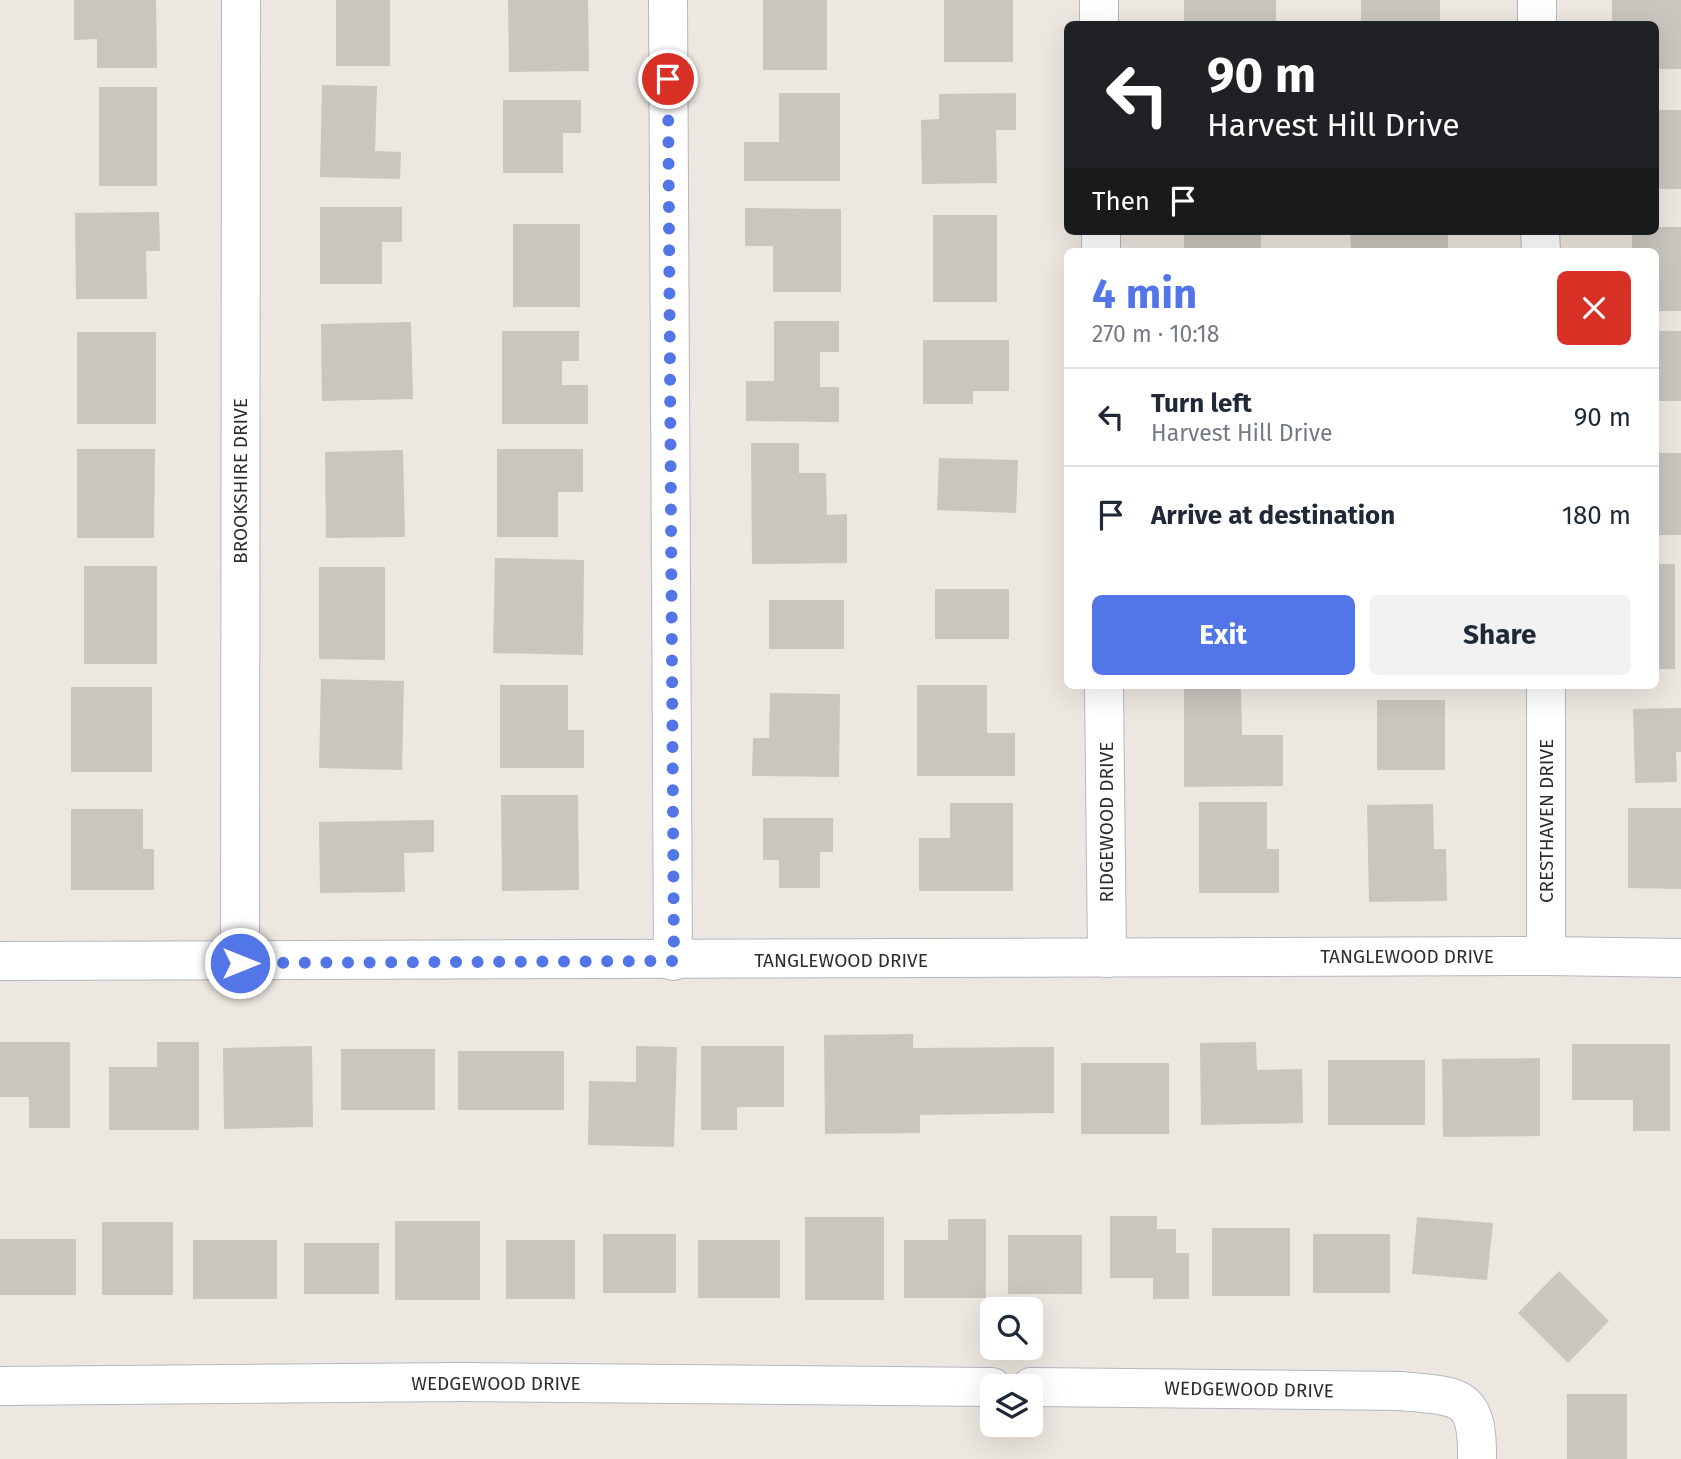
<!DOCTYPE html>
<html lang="en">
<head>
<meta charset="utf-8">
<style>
	:root { --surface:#fff; --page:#f2f2f3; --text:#1f2937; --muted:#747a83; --line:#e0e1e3; --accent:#5275e8 }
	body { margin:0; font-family:"Fira Sans",sans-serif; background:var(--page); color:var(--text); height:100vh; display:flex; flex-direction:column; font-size:26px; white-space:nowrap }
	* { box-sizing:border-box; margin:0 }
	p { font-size:23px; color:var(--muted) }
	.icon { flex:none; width:38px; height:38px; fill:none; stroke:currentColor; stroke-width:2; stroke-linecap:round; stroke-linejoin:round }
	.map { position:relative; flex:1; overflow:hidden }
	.side { position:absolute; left:1064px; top:248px; width:595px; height:441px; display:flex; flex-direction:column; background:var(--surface); border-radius:10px; box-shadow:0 7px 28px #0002 }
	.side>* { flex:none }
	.guide { position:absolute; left:1064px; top:21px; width:595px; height:214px; border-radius:10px; box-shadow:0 7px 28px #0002; background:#202124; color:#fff; overflow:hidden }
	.tools { position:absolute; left:980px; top:1297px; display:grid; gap:14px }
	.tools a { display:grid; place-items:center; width:63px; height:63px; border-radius:10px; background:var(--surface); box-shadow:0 7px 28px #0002; font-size:35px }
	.pin { position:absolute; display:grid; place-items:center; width:60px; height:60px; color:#fff; margin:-30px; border:4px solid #fff; border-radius:50%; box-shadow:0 2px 7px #0007 }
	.me { position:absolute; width:77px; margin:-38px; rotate:90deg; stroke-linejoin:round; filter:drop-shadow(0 0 5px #0008) }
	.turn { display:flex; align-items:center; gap:24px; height:147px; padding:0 28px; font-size:32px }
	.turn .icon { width:91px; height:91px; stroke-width:2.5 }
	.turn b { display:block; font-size:49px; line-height:60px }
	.then { display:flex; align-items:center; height:66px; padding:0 28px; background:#0003; gap:14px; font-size:26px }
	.round { display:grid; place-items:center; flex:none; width:74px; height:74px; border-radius:10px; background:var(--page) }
	.headline { display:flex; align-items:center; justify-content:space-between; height:119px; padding:0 28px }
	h1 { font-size:42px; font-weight:700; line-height:52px; color:var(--accent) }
	.button { display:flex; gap:14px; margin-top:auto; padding:14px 28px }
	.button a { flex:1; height:80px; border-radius:10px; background:var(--accent); color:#fff; font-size:28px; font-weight:700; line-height:80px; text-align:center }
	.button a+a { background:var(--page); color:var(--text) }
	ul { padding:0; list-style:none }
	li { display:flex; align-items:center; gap:21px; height:98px; padding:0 28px; border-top:2px solid var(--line) }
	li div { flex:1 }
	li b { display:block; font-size:26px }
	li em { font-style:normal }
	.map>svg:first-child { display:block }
	.building { fill:#c9c5bf }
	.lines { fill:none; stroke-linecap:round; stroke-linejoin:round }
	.minor-casing { stroke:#b4b7bf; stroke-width:40 }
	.minor { stroke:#fff; stroke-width:38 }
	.route { stroke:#5275e8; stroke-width:12; stroke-dasharray:0 21.6 }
	.labels { text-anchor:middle; stroke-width:7; stroke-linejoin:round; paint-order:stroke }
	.street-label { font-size:19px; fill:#2d2d2d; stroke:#fff }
</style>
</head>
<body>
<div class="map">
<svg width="1681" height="1459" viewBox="0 0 1681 1459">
	<rect width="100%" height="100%" fill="#ede7e1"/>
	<g class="building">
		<polygon points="74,0 156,0 157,68 97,68 97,39 74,40"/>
		<rect x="336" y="0" width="54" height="66"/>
		<polygon points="508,0 588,0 589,71 509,72"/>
		<rect x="763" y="0" width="64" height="70"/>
		<rect x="944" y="0" width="69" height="62"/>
		<rect x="1184" y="0" width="92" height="24"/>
		<rect x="1361" y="0" width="79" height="24"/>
		<polygon points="1612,0 1681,0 1681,69 1656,69 1656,24 1612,24"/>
		<polygon points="322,85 377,86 375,151 401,152 400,179 320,177"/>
		<rect x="99" y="87" width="58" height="99"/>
		<polygon points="779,93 840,93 840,181 744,181 744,142 779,142"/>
		<polygon points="1016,93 1016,130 996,130 997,183 922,184 921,120 939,119 939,94"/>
		<polygon points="503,100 581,100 581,133 563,133 563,173 503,173"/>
		<rect x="1656" y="110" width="25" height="79"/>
		<polygon points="320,207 402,207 402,242 382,242 382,284 320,284"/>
		<polygon points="745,208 841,209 841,292 773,292 773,246 745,246"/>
		<polygon points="159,212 160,251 146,251 147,299 76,299 75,213"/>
		<rect x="933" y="215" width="64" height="87"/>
		<rect x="513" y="224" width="67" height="83"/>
		<polygon points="1656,227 1681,227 1681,311 1656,311 1656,252 1632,252 1632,231 1656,231"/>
		<rect x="1184" y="231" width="77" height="21"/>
		<polygon points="1350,231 1448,231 1448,252 1351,252"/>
		<polygon points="774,321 839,321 839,352 820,352 820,387 839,387 839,422 746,421 746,381 774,381"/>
		<polygon points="411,322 413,399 322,401 321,324"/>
		<polygon points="502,331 579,331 579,361 562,361 562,385 588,385 588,424 502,424"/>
		<rect x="1656" y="331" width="25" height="70"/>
		<rect x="77" y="332" width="79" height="92"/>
		<polygon points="923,340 1009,340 1009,391 973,391 973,404 923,404"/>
		<polygon points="751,443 799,443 799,473 826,473 827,515 847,514 847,563 752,564"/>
		<polygon points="77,449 155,449 154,538 77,538"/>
		<polygon points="497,449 583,449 583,492 558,492 558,537 497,537"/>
		<polygon points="403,450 405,537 326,538 325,452"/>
		<rect x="1656" y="453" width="25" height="82"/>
		<polygon points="939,458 1018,460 1016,513 937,510"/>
		<polygon points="495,558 584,560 583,655 493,653"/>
		<rect x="1656" y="564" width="19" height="105"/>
		<rect x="84" y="566" width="73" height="98"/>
		<polygon points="319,567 385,567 385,660 319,659"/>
		<rect x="935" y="589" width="74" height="50"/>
		<rect x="769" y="600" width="75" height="49"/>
		<polygon points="321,679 404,681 402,770 319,768"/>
		<polygon points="500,685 568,685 568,730 584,730 584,768 500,768"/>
		<polygon points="917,685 987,685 987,733 1015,733 1015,776 917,776"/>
		<polygon points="1184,686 1241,686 1242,735 1283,735 1283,786 1184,787"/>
		<rect x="71" y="687" width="81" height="85"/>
		<polygon points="770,693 840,694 839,777 752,776 753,738 769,738"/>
		<rect x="1377" y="700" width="68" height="70"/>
		<polygon points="1681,708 1681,752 1676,752 1677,782 1635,783 1633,709"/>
		<polygon points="501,795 578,795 579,890 502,891"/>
		<polygon points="1199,802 1267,802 1267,849 1279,849 1279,893 1199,893"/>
		<polygon points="950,803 1013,803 1013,891 919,891 919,838 950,838"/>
		<polygon points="1433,804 1434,849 1446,849 1447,901 1369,902 1367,805"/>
		<polygon points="1628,808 1681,808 1681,889 1628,888"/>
		<polygon points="71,809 143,809 143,849 154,849 154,890 71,890"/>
		<polygon points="763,818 833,818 833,852 820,852 820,888 779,888 779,860 763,860"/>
		<polygon points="434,820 434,852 404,853 405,892 320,893 319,822"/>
		<polygon points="913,1034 913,1048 1054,1047 1054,1113 920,1115 920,1133 825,1134 824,1035"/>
		<polygon points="0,1042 70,1042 70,1128 29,1128 29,1097 0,1097"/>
		<polygon points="157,1042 199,1042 199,1130 109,1130 109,1067 157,1067"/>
		<polygon points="1256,1042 1257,1070 1302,1069 1303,1123 1201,1125 1200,1043"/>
		<polygon points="1572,1044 1670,1044 1670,1131 1633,1131 1633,1100 1572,1100"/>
		<polygon points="312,1046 313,1127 224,1129 223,1048"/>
		<polygon points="636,1046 677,1047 674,1147 588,1145 589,1081 636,1082"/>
		<polygon points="701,1046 784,1046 784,1107 737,1107 737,1130 701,1130"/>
		<rect x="341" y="1049" width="94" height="61"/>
		<rect x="458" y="1051" width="106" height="59"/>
		<polygon points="1540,1058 1540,1136 1443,1137 1442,1059"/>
		<rect x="1328" y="1060" width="97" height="65"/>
		<rect x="1081" y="1063" width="88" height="71"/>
		<polygon points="1110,1216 1157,1216 1157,1229 1176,1229 1176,1253 1189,1253 1189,1299 1153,1299 1153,1278 1110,1278"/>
		<rect x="805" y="1217" width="79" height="83"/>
		<polygon points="1417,1217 1493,1223 1487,1280 1412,1274"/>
		<polygon points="948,1219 986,1219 986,1298 904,1298 904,1240 948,1240"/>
		<rect x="395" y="1221" width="85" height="79"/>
		<rect x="102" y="1222" width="71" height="73"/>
		<rect x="1212" y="1228" width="78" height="68"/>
		<rect x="603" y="1234" width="73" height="59"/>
		<rect x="1313" y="1234" width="77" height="59"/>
		<rect x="1008" y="1235" width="74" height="59"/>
		<rect x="0" y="1239" width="76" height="56"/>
		<rect x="193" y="1240" width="84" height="59"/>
		<rect x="506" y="1240" width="69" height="59"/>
		<rect x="698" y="1240" width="82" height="58"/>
		<rect x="304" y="1243" width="75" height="51"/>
		<polygon points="1559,1271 1609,1321 1568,1363 1518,1313"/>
		<rect x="1567" y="1394" width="60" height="65"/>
	</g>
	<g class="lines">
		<g class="minor-casing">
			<g id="minor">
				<polyline points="668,0 673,961"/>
				<polyline points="1099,0 1099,24"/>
				<polyline points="1537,0 1537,24"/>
				<polyline points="1101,231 1101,252"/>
				<polyline points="1540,231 1541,252"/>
				<polyline points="1104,686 1107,958"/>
				<polyline points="1546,686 1546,956"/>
				<polyline points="0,961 1546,956 1681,958"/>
				<polyline points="240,963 241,0"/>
				<polyline points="0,1386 463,1382 992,1387"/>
				<path d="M1031,1387L1401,1391C1458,1397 1478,1392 1477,1459"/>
			</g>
		</g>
		<use href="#minor" class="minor"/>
	</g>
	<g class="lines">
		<polyline class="route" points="240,963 674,961 668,79"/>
	</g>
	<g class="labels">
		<g class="street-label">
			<text transform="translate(240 481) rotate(-90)" y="7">BROOKSHIRE DRIVE</text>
			<text transform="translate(1546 821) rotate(-90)" y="7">CRESTHAVEN DRIVE</text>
			<text transform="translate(1106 822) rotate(-90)" y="7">RIDGEWOOD DRIVE</text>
			<text x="1407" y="963">TANGLEWOOD DRIVE</text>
			<text x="841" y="967">TANGLEWOOD DRIVE</text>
			<text x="496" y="1390">WEDGEWOOD DRIVE</text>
			<text transform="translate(1249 1389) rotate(1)" y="7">WEDGEWOOD DRIVE</text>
		</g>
	</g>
</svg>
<div class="tools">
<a><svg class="icon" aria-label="search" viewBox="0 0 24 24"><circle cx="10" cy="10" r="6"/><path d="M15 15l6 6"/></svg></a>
<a><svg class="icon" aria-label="layers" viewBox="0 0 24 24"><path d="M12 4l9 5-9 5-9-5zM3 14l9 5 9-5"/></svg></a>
</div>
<div class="pin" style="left:668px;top:79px;background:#d93025"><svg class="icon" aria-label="arrive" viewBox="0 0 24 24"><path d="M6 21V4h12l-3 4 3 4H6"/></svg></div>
<svg class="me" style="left:240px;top:963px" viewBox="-20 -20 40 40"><circle r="17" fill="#5275e8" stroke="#fff" stroke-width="3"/><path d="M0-11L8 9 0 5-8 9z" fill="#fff"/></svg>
<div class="guide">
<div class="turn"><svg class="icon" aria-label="left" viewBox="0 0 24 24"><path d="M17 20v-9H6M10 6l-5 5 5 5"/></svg><div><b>90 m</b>Harvest Hill Drive</div></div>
<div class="then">Then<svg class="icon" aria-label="arrive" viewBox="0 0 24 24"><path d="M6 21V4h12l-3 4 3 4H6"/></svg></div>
</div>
<section class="side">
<div class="headline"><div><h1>4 min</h1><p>270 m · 10:18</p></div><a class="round" style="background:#d93025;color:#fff"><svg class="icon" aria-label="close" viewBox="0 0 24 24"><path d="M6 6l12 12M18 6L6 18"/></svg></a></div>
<ul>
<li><svg class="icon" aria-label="left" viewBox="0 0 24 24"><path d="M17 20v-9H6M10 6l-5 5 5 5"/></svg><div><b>Turn left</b><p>Harvest Hill Drive</p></div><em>90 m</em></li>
<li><svg class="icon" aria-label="arrive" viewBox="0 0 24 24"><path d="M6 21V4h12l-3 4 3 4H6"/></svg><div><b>Arrive at destination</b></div><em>180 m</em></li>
</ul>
<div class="button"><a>Exit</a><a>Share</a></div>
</section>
</div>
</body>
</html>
